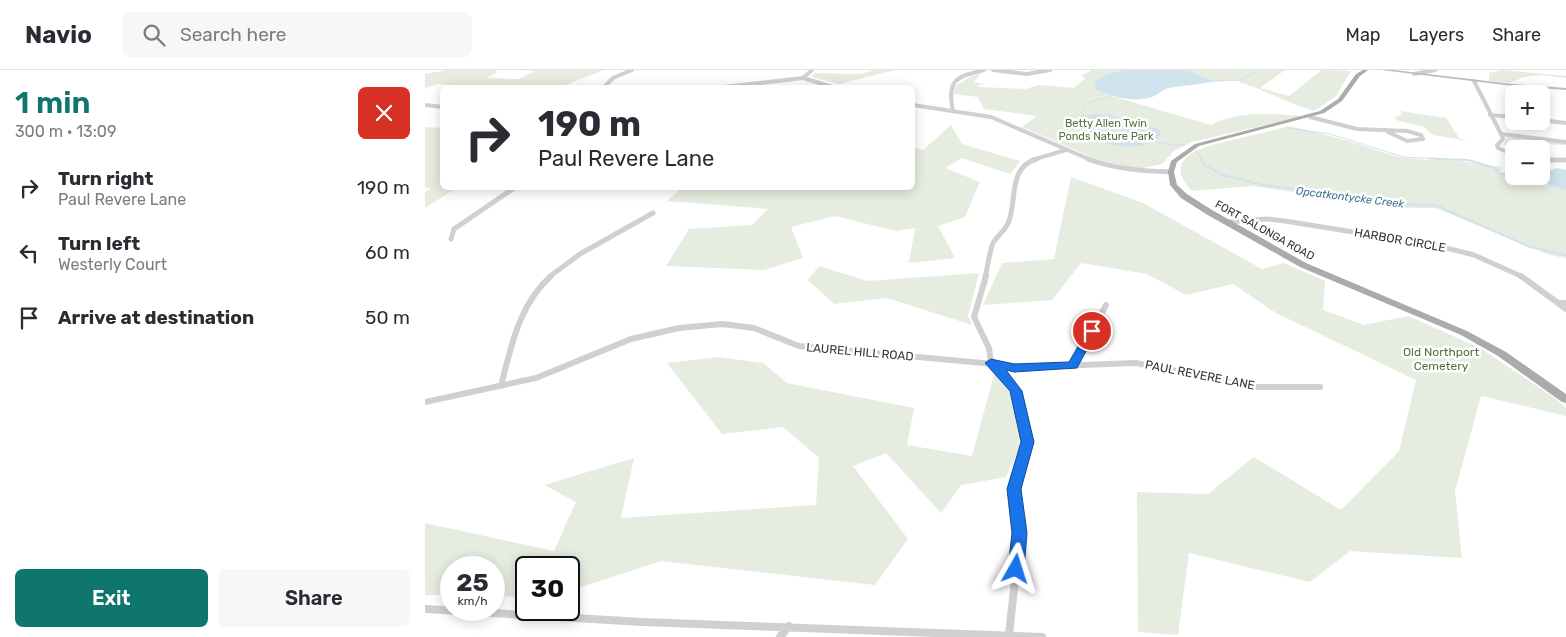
<!DOCTYPE html>
<html lang="en">
<head>
<meta charset="utf-8">
<style>
	:root { --surface:#fff; --page:#f7f7f7; --text:#2b2b33; --muted:#7c7c81; --line:#e1e1e2; --accent:#0f766e }
	body { margin:0; font-family:Rubik,sans-serif; background:var(--page); color:var(--text); height:100vh; display:flex; flex-direction:column; font-size:19px; white-space:nowrap }
	* { box-sizing:border-box; margin:0 }
	p { font-size:16px; color:var(--muted) }
	.icon { flex:none; width:28px; height:28px; fill:none; stroke:currentColor; stroke-width:2; stroke-linecap:round; stroke-linejoin:round }
	.map { position:relative; flex:1; overflow:hidden }
	.panel { display:flex; flex-direction:column; background:var(--surface); width:425px }
	.panel>* { flex:none }
	.banner { position:absolute; left:15px; top:15px; width:475px; height:105px; border-radius:8px; box-shadow:0 2px 12px #0003; background:#fff; color:var(--text); overflow:hidden }
	.buttons { position:absolute; left:1080px; top:15px; display:grid; gap:10px }
	.buttons a { display:grid; place-items:center; width:45px; height:45px; border-radius:8px; background:var(--surface); box-shadow:0 2px 12px #0003; font-size:25px }
	.speed { position:absolute; left:15px; top:486px; display:flex; gap:10px; font-size:25px; font-weight:700; text-align:center }
	.speed>* { display:grid; place-content:center; width:65px; height:65px; border-radius:50%; background:var(--surface); box-shadow:0 2px 12px #0003; line-height:1 }
	.speed small { font-size:12px; font-weight:400 }
	.speed .limit { border:2px solid #111; border-radius:8px; background:#fff; color:#111 }
	.pin { position:absolute; display:grid; place-items:center; width:42px; height:42px; color:#fff; margin:-21px; border:2px solid #fff; border-radius:50%; box-shadow:0 1px 5px #0007 }
	.me { position:absolute; width:55px; margin:-28px; rotate:6deg; stroke-linejoin:round; filter:drop-shadow(0 0 4px #0008) }
	.turn { display:flex; align-items:center; gap:18px; height:105px; padding:0 15px; font-size:22px }
	.turn .icon { width:65px; height:65px; stroke-width:2.5 }
	.turn b { display:block; font-size:35px; line-height:42px }
	.round { display:grid; place-items:center; flex:none; width:52px; height:52px; border-radius:8px; background:var(--page) }
	.summary { display:flex; align-items:center; justify-content:space-between; height:85px; padding:0 15px }
	h1 { font-size:30px; font-weight:600; line-height:38px; color:var(--accent) }
	.primary-button { display:flex; gap:10px; margin-top:auto; padding:10px 15px }
	.primary-button a { flex:1; height:58px; border-radius:8px; background:var(--accent); color:#fff; font-size:20px; font-weight:600; line-height:58px; text-align:center }
	.primary-button a+a { background:var(--page); color:var(--text) }
	ul { padding:0; list-style:none }
	li { display:flex; align-items:center; gap:15px; height:65px; padding:0 15px }
	li div { flex:1 }
	li b { display:block; font-size:19px }
	li em { font-style:normal }
	header { display:flex; align-items:center; gap:30px; box-sizing:border-box; height:70px; padding:0 25px; background:var(--surface); border-bottom:1px solid var(--line) }
	header strong { font-size:24px }
	nav { display:flex; gap:28px; margin-inline-start:auto; font-size:18px }
	.search { width:350px; height:45px; background:var(--page); display:flex; align-items:center; gap:12px; box-sizing:border-box; padding:0 18px; border-radius:8px; color:var(--muted); font-size:19px }
	main { display:flex; flex:1; min-height:0 }
	.map>svg:first-child { display:block }
	.green { fill:#e6ecdf }
	.water { fill:#cfe2ee }
	.lines { fill:none; stroke-linecap:round; stroke-linejoin:round }
	.stream-far1 { stroke:#cfe2ee; stroke-width:1 }
	.stream { stroke:#cfe2ee; stroke-width:2 }
	.street-far3 { stroke:#d0d0d0; stroke-width:4 }
	.street-far2 { stroke:#d0d0d0; stroke-width:5 }
	.street-far1 { stroke:#d0d0d0; stroke-width:6 }
	.street { stroke:#d0d0d0; stroke-width:8 }
	.secondary { fill:#bdbdbd; fill-rule:evenodd }
	.primary { fill:#ababab; fill-rule:evenodd }
	.route { fill:#1a73e8; stroke:#114b97 }
	.labels { text-anchor:middle; stroke-width:5; stroke-linejoin:round; paint-order:stroke }
	.far-park-label { font-size:11px; fill:#56703f; stroke:#fff }
	.far-water-label { font-size:11px; font-style:italic; fill:#3f7597; stroke:#fff }
	.far-street-label { font-size:11px; fill:#333; stroke:#fff }
	.street-label { font-size:12px; fill:#333; stroke:#fff }
	.park-label { font-size:12px; fill:#56703f; stroke:#fff }
</style>
</head>
<body>
<header>
<strong>Navio</strong>
<div class="search"><svg class="icon" aria-label="search" viewBox="0 0 24 24"><circle cx="10" cy="10" r="6"/><path d="M15 15l6 6"/></svg>Search here</div>
<nav><a>Map</a><a>Layers</a><a>Share</a></nav>
</header>
<main>
<section class="panel">
<div class="summary"><div><h1>1 min</h1><p>300 m · 13:09</p></div><a class="round" style="background:#d93025;color:#fff"><svg class="icon" aria-label="close" viewBox="0 0 24 24"><path d="M6 6l12 12M18 6L6 18"/></svg></a></div>
<ul>
<li><svg class="icon" aria-label="right" viewBox="0 0 24 24"><path d="M7 20v-9h11M14 6l5 5-5 5"/></svg><div><b>Turn right</b><p>Paul Revere Lane</p></div><em>190 m</em></li>
<li><svg class="icon" aria-label="left" viewBox="0 0 24 24"><path d="M17 20v-9H6M10 6l-5 5 5 5"/></svg><div><b>Turn left</b><p>Westerly Court</p></div><em>60 m</em></li>
<li><svg class="icon" aria-label="arrive" viewBox="0 0 24 24"><path d="M6 21V4h12l-3 4 3 4H6"/></svg><div><b>Arrive at destination</b></div><em>50 m</em></li>
</ul>
<div class="primary-button"><a>Exit</a><a>Share</a></div>
</section>
<div class="map">
<svg width="1141" height="567" viewBox="0 0 1141 567">
	<rect width="100%" height="100%" fill="#fff"/>
	<g class="green">
		<polygon points="22,0 70,0 73,2 62,8 94,9 110,1 96,0 179,0 136,17 36,18 14,14 0,18 0,4"/>
		<polygon points="449,0 470,0 414,14 387,7 389,3 437,4"/>
		<path d="M667,0H700L682,4L683,25L786,55C814,40 848,44 879,46L767,72L749,81L737,94L713,99L673,90L597,57L612,46L559,39L553,27L529,24L528,17L547,6L556,3L549,12L561,14L553,15L554,17L600,19L614,15L649,18L661,8L656,6Z"/>
		<path d="M756,0H860L835,18L864,26L897,0L926,1L911,26L889,41C863,33 839,20 812,11C805,9 797,12 789,11C777,8 768,2 756,0Z"/>
		<polygon points="1077,0 1132,5 1141,6 1141,8 1117,5 1098,7 1085,13 1064,11 1064,3"/>
		<polygon points="975,41 1021,48 1034,68 1043,71 1008,65 999,57 974,51 969,48 977,44"/>
		<polygon points="526,55 537,74 595,91 585,104 537,88 520,98 555,112 540,147 513,156 530,188 484,193 490,158 471,161 410,146 366,157 378,188 339,200 241,196 264,159 327,155 343,139 242,131 257,118 488,118 488,77 498,80"/>
		<path d="M864,56L913,68L973,87L1002,90L1006,87L1077,97L1075,102L1105,108L1141,120V188L1124,185L1011,138H973L828,116L767,121C732,85 786,75 811,69C829,65 846,61 864,56Z"/>
		<polygon points="0,57 17,58 18,118 31,118 0,138 0,122 5,119 0,117"/>
		<path d="M1082,67L1141,73V75C1120,73 1100,77 1078,75Z"/>
		<polygon points="646,107 718,133 837,199 859,193 900,211 898,240 939,255 983,246 1055,278 1131,329 1141,338 1141,346 1056,326 1030,421 1037,488 925,481 885,512 764,483 753,565 713,562 712,422 783,424 829,387 916,440 974,381 991,310 851,243 808,214 761,225 722,204 656,193 627,230 558,235 577,193 629,189"/>
		<polygon points="394,196 442,211 554,203 543,246 547,255 462,228 409,234 383,210"/>
		<polygon points="294,287 338,293 362,313 489,338 482,375 547,386 570,301 586,324 595,376 581,407 536,415 516,443 461,383 428,396 483,469 450,515 236,491 144,521 144,498 101,498 101,527 69,526 69,498 26,498 26,525 0,525 0,453 129,481 151,432 119,415 209,388 196,448 391,435 394,388 358,357 297,364 242,293"/>
	</g>
	<g class="water">
		<path d="M700,0C718,0 738,0 756,0C769,2 779,8 791,11C775,15 760,15 744,18C738,19 733,25 727,27C708,33 687,27 670,19L669,13L682,4Z"/>
		<path d="M670,44L685,45L729,58L734,60L736,65C722,80 698,78 680,73C672,62 657,63 651,50L655,46Z"/>
		<polygon points="1132,98 1141,100 1141,120 1117,113 1112,106 1116,106 1116,103"/>
	</g>
	<g class="lines">
		<g class="stream-far1">
			<polyline points="788,11 815,10 830,3"/>
			<polyline points="659,46 656,42 660,34 688,25"/>
			<polyline points="864,58 905,64 978,87 1038,90"/>
			<polyline points="725,70 739,74 759,75"/>
			<polyline points="771,80 777,90"/>
		</g>
		<g class="stream">
			<polyline points="776,89 780,95 798,105 837,115 918,125 962,134 1010,135 1105,177 1141,185"/>
			<polyline points="1011,89 1043,90 1070,98 1073,103 1117,113"/>
		</g>
		<g class="street-far3">
			<polyline points="568,0 602,4 625,0"/>
			<polyline points="989,4 1010,0"/>
			<polyline points="378,8 387,0"/>
			<polyline points="1049,11 1076,64"/>
			<polyline points="178,18 188,8 207,0"/>
			<polyline points="290,18 378,8 411,18"/>
			<polyline points="0,35 18,37"/>
			<polyline points="488,35 566,47 666,90"/>
			<path d="M528,41C522,10 530,7 559,0"/>
			<polyline points="1065,45 1089,47"/>
			<polyline points="885,47 932,59 982,61 996,65 998,69 982,71 963,62"/>
			<polyline points="1116,50 1141,53"/>
			<polyline points="1089,85 1073,78 1072,75 1078,69 1076,64 1141,72"/>
			<polyline points="607,90 641,80"/>
		</g>
		<g class="street-far2">
			<path d="M663,89C690,99 717,101 746,102"/>
			<polyline points="1116,90 1141,90"/>
			<polyline points="802,152 842,149 860,151 1009,175 1049,185 1098,207"/>
			<polyline points="26,169 29,159 89,118"/>
			<polyline points="124,207 155,184 228,143"/>
			<path d="M560,207C563,197 564,183 568,173C573,165 581,160 584,151C592,129 583,97 612,89"/>
		</g>
		<g class="street-far1">
			<polyline points="561,206 549,247 564,278 566,293"/>
			<polyline points="1096,206 1133,233"/>
			<polyline points="1141,233 1133,233 1141,239"/>
			<path d="M567,294C594,319 593,328 600,363"/>
			<polyline points="648,296 681,235"/>
			<path d="M76,316C86,277 94,234 126,206"/>
			<polyline points="0,332 111,308 206,269 254,258 297,254 329,258 374,276 602,297 711,293 832,317 895,317"/>
		</g>
		<g class="street">
			<polyline points="0,539 217,552 617,567"/>
			<polyline points="584,565 595,463 589,419 602,372 600,361"/>
			<polyline points="355,567 364,556"/>
		</g>
		<polygon class="secondary" points="956,0 969,0 1088,14 1141,18 1141,20 1088,16"/>
		<polygon class="primary" points="938,0 943,0 935,6 917,31 899,43 774,76 752,92 749,102 752,115 762,124 787,140 881,193 1042,261 1081,282 1141,324 1141,333 1137,332 1073,286 1036,265 875,197 781,144 756,128 745,115 743,102 746,91 770,74 895,41 913,29 931,4"/>
	</g>
	<polygon class="route" points="667,258 672,261 652,298 589,302 581,300 597,321 609,372 596,419 602,463 599,499 597,504 591,506 586,504 583,499 587,463 582,419 596,372 585,321 560,293 566,289 589,294 644,292 662,261"/>
	<g class="labels">
		<g class="far-park-label">
			<text x="681" y="57">Betty Allen Twin<tspan x="681" dy="13">Ponds Nature Park</tspan></text>
		</g>
		<g class="far-water-label">
			<text transform="translate(925 127) rotate(7)" y="4">Opcatkontycke Creek</text>
		</g>
		<g class="far-street-label">
			<text transform="translate(840 160) rotate(29)" y="4">FORT SALONGA ROAD</text>
		</g>
		<g class="street-label">
			<text transform="translate(975 170) rotate(10)" y="4">HARBOR CIRCLE</text>
			<text transform="translate(435 282) rotate(5)" y="4">LAUREL HILL ROAD</text>
			<text transform="translate(775 305) rotate(11)" y="4">PAUL REVERE LANE</text>
		</g>
		<g class="park-label">
			<text x="1016" y="286">Old Northport<tspan x="1016" dy="14">Cemetery</tspan></text>
		</g>
	</g>
</svg>
<div class="buttons">
<a>+</a>
<a>−</a>
</div>
<div class="speed"><div>25<small>km/h</small></div><div class="limit">30</div></div>
<div class="pin" style="left:667px;top:261px;background:#d93025"><svg class="icon" aria-label="arrive" viewBox="0 0 24 24"><path d="M6 21V4h12l-3 4 3 4H6"/></svg></div>
<svg class="me" style="left:591px;top:499px" viewBox="-20 -20 40 40"><path d="M0-17L14 15 0 8-14 15z" fill="#1a73e8" stroke="#fff" stroke-width="4"/></svg>
<div class="banner">
<div class="turn"><svg class="icon" aria-label="right" viewBox="0 0 24 24"><path d="M7 20v-9h11M14 6l5 5-5 5"/></svg><div><b>190 m</b>Paul Revere Lane</div></div>
</div>
</div>
</main>
</body>
</html>
